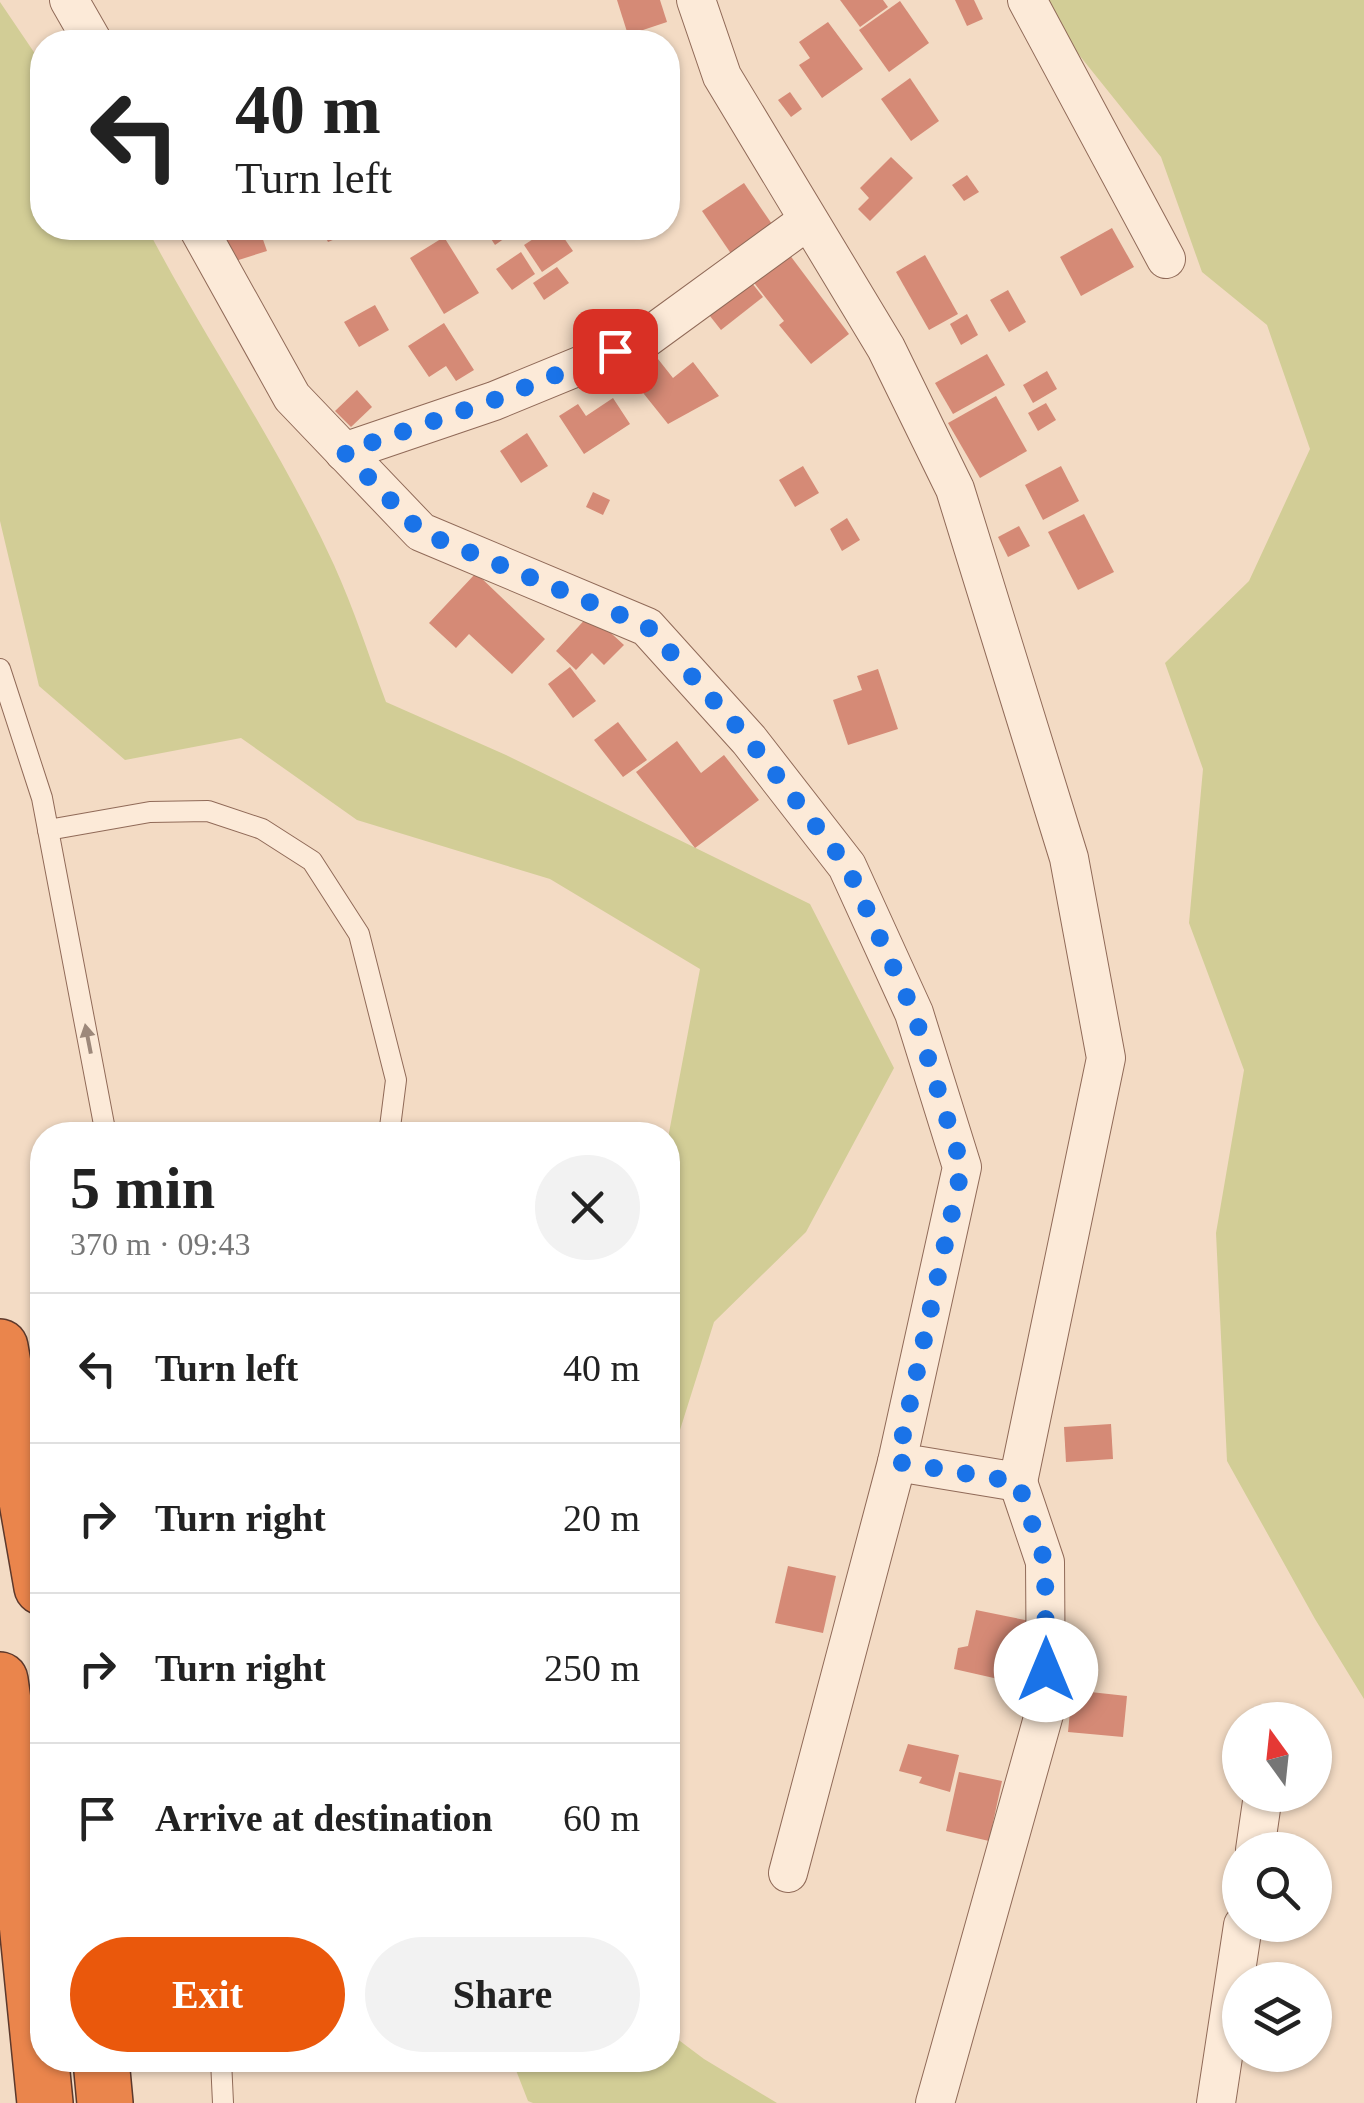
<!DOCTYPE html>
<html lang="en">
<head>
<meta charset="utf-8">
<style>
	:root { --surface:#fff; --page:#f2f2f2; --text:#222; --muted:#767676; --line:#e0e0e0; --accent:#ea580c }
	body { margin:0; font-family:"Times New Roman",serif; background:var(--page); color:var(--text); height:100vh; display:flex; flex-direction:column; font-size:38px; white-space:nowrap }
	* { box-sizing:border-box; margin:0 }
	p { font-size:32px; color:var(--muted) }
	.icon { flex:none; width:55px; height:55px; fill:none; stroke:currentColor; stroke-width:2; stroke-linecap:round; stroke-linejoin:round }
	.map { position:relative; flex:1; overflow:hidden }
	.sheet { position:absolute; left:30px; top:1122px; width:650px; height:950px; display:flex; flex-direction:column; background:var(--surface); border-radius:40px; box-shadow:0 2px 8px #0004 }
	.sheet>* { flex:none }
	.guide { position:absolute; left:30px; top:30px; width:650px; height:210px; border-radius:40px; box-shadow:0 2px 8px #0004; background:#fff; color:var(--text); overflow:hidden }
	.needle { width:65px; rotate:345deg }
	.buttons { position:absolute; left:1222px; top:1702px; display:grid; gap:20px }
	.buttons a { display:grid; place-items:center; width:110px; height:110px; border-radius:50%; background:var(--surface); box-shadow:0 2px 8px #0004; font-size:50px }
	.pin { position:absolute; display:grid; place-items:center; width:85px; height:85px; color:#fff; margin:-42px; border-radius:20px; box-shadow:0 5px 15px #0006 }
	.me { position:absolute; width:110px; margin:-55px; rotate:0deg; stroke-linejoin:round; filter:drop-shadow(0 0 8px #0008) }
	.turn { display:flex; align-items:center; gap:35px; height:210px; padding:0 40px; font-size:45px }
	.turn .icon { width:130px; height:130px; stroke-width:2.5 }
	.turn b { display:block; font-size:70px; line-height:85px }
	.round { display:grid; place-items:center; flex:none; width:105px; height:105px; border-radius:52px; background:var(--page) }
	.headline { display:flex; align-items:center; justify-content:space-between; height:170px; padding:0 40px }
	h1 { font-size:60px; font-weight:700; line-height:75px }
	.button { display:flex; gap:20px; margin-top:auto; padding:20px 40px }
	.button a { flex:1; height:115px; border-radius:60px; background:var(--accent); color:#fff; font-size:40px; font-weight:700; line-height:115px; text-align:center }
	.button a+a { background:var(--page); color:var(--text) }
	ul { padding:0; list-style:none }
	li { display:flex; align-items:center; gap:30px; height:150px; padding:0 40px; border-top:2px solid var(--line) }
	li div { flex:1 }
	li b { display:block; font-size:38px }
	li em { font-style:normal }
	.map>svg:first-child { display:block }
	.green { fill:#d2cd96 }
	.building { fill:#d58a76 }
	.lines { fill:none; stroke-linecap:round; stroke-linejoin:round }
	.lane-casing { stroke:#906a58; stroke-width:22 }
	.street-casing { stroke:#906a58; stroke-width:40 }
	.highway-casing { stroke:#5d392c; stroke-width:58 }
	.lane { stroke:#fcead8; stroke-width:20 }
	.street { stroke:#fcead8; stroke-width:38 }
	.highway { stroke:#ea854c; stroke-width:55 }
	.oneway { fill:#9d887a }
	.route { stroke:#1a73e8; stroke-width:18; stroke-dasharray:0 32.4 }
</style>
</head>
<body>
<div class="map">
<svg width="1364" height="2103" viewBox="0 0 1364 2103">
	<rect width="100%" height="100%" fill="#f3dbc4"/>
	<g class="green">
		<polygon points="1035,0 1364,0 1364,1699 1315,1619 1227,1461 1216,1233 1244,1070 1189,923 1203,769 1165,663 1249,581 1310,449 1267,325 1202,272 1161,157"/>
		<path d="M0,2L42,64V228H147C206,341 281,449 334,565C354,609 369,656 386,702L506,755L810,904L894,1068L806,1232L714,1322L668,1468V1138L700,969L550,879L357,820L241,738L125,760L39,686L0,521Z"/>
		<polygon points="668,2032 704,2059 777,2103 533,2103 528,2101 512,2060 668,2060"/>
	</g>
	<g class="building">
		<polygon points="617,0 660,0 667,22 628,35"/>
		<polygon points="840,0 883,0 888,7 860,27"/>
		<polygon points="955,0 974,0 983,19 967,26"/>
		<polygon points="900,1 929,43 889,72 859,30"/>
		<polygon points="828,22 863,69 822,98 799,65 810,58 799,42"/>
		<polygon points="910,78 939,121 911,141 881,99"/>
		<polygon points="790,92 802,109 791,117 778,100"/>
		<polygon points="891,157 913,178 870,221 858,209 869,198 860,188"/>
		<polygon points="967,175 979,192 964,201 952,185"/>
		<polygon points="744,183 776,230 734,258 702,211"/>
		<polygon points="214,228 259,228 267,251 226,264"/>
		<polygon points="321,228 361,228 328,242"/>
		<polygon points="491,228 501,228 508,236 495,245 486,231"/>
		<polygon points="550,228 557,228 573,251 542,272 524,245"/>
		<polygon points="1112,228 1134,267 1081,296 1060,257"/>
		<polygon points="444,237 479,293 444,314 410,258"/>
		<polygon points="783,246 849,334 811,364 779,325 784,321 748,275"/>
		<polygon points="521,252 535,274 512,290 496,269"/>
		<polygon points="925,255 958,314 929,330 896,272"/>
		<polygon points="557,267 569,283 544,300 533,283"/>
		<polygon points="748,278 763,297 721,330 706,311"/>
		<polygon points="1008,290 1026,322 1009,332 990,300"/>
		<polygon points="375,305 389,330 359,347 344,322"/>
		<polygon points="967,314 978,335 961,345 950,324"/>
		<polygon points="444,323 474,370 456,381 446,366 429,377 408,346"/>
		<polygon points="987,354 1005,385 953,414 935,383"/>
		<polygon points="658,359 673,378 693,362 719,396 668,424 632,379"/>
		<polygon points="1047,371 1057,389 1033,403 1023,385"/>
		<polygon points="357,390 372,407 351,427 335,411"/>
		<polygon points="996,396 1027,451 980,478 948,423"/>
		<polygon points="613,398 630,424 584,454 559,416 578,404 586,416"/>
		<polygon points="1046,403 1056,420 1038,431 1028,413"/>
		<polygon points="527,433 548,466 521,483 500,451"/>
		<polygon points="803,466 819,493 795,507 779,480"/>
		<polygon points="1061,466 1079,501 1043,520 1025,485"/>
		<polygon points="593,492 610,500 603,515 586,507"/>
		<polygon points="1084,514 1114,572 1078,590 1048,532"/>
		<polygon points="847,518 860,540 842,551 830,529"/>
		<polygon points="1019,526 1030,546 1008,557 998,537"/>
		<polygon points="476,573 545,639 512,674 469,634 456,648 429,623"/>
		<polygon points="590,614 624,645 604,665 592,653 576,670 556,651"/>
		<polygon points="570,667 596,701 573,718 548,684"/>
		<polygon points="878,669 898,729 848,745 833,700 862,690 857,676"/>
		<polygon points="618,722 647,760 623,777 594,740"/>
		<polygon points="677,741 701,773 724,755 759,800 695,848 636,772"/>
		<polygon points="1111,1424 1113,1459 1066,1462 1064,1427"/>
		<polygon points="788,1566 836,1576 823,1633 775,1623"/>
		<polygon points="976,1610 1030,1621 1016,1683 954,1669 958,1648 968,1646"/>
		<polygon points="1072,1690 1127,1696 1123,1737 1068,1732"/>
		<polygon points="908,1744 959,1755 950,1792 919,1783 922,1777 899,1771"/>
		<polygon points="959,1772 1002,1781 989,1841 946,1831"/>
	</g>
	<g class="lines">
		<g class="lane-casing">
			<g id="lane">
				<polyline points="0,669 42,798 106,1135"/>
				<polyline points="48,830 150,812 208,811 262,829 312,861 359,934 396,1080 389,1135"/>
				<polyline points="221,2060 223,2103"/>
			</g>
		</g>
		<g class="street-casing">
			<g id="street">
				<polyline points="69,0 93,42"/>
				<polyline points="1027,0 1166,259"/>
				<polyline points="198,228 292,397 421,532 647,627 749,740 847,866 914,1013 962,1167 897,1462 1018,1482 1106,1058 1069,858 955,489 886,348 722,76 696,0"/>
				<polyline points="344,452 494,401 645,339 807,221"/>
				<polyline points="1255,1850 1263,1795"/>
				<polyline points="788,1873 897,1462"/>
				<polyline points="935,2103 1046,1707 1045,1562 1018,1482"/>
				<polyline points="1216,2103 1243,1925"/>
			</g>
		</g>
		<g class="highway-casing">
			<g id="highway">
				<polyline points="0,1347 42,1587"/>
				<polyline points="0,1680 9,1743 45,2103"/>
				<polyline points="101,2060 105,2103"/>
			</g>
		</g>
		<use href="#lane" class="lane"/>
		<use href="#street" class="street"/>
		<use href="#highway" class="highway"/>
	</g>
	<defs><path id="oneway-solid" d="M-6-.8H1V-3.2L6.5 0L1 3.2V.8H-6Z" transform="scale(2.5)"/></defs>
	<use class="oneway" href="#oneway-solid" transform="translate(88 1039) rotate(-101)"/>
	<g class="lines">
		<polyline class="route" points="615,351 494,400 344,452 421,532 647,626 749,740 847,866 914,1013 962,1167 897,1462 1018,1482 1045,1562 1046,1670"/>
	</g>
</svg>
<div class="buttons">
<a><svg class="needle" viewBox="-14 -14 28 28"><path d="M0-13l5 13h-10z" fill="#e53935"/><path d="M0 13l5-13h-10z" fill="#767676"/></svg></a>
<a><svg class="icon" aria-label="search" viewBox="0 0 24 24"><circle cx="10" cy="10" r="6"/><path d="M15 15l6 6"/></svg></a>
<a><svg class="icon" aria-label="layers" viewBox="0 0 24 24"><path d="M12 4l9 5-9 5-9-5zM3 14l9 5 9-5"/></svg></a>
</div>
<div class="pin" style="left:615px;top:351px;background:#d93025"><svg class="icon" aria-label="arrive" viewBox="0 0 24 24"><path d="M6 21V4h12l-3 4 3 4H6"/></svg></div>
<svg class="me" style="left:1046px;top:1670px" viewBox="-20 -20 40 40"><circle r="19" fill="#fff"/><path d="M0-13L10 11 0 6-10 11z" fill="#1a73e8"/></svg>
<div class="guide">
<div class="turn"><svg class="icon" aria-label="left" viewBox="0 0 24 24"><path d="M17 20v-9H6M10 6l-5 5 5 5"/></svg><div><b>40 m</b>Turn left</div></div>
</div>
<section class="sheet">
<div class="headline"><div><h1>5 min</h1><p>370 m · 09:43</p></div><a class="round"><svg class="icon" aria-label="close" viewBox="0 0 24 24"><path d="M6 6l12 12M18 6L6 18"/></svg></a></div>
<ul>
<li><svg class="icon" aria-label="left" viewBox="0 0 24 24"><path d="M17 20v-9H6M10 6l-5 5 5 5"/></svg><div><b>Turn left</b></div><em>40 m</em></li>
<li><svg class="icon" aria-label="right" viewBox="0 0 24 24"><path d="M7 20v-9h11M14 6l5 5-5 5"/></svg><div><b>Turn right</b></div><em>20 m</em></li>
<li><svg class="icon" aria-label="right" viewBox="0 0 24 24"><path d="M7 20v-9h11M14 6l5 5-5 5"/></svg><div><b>Turn right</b></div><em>250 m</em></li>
<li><svg class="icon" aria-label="arrive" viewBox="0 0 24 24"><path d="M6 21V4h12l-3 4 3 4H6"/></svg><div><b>Arrive at destination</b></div><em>60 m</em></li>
</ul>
<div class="button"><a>Exit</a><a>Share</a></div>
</section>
</div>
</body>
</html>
